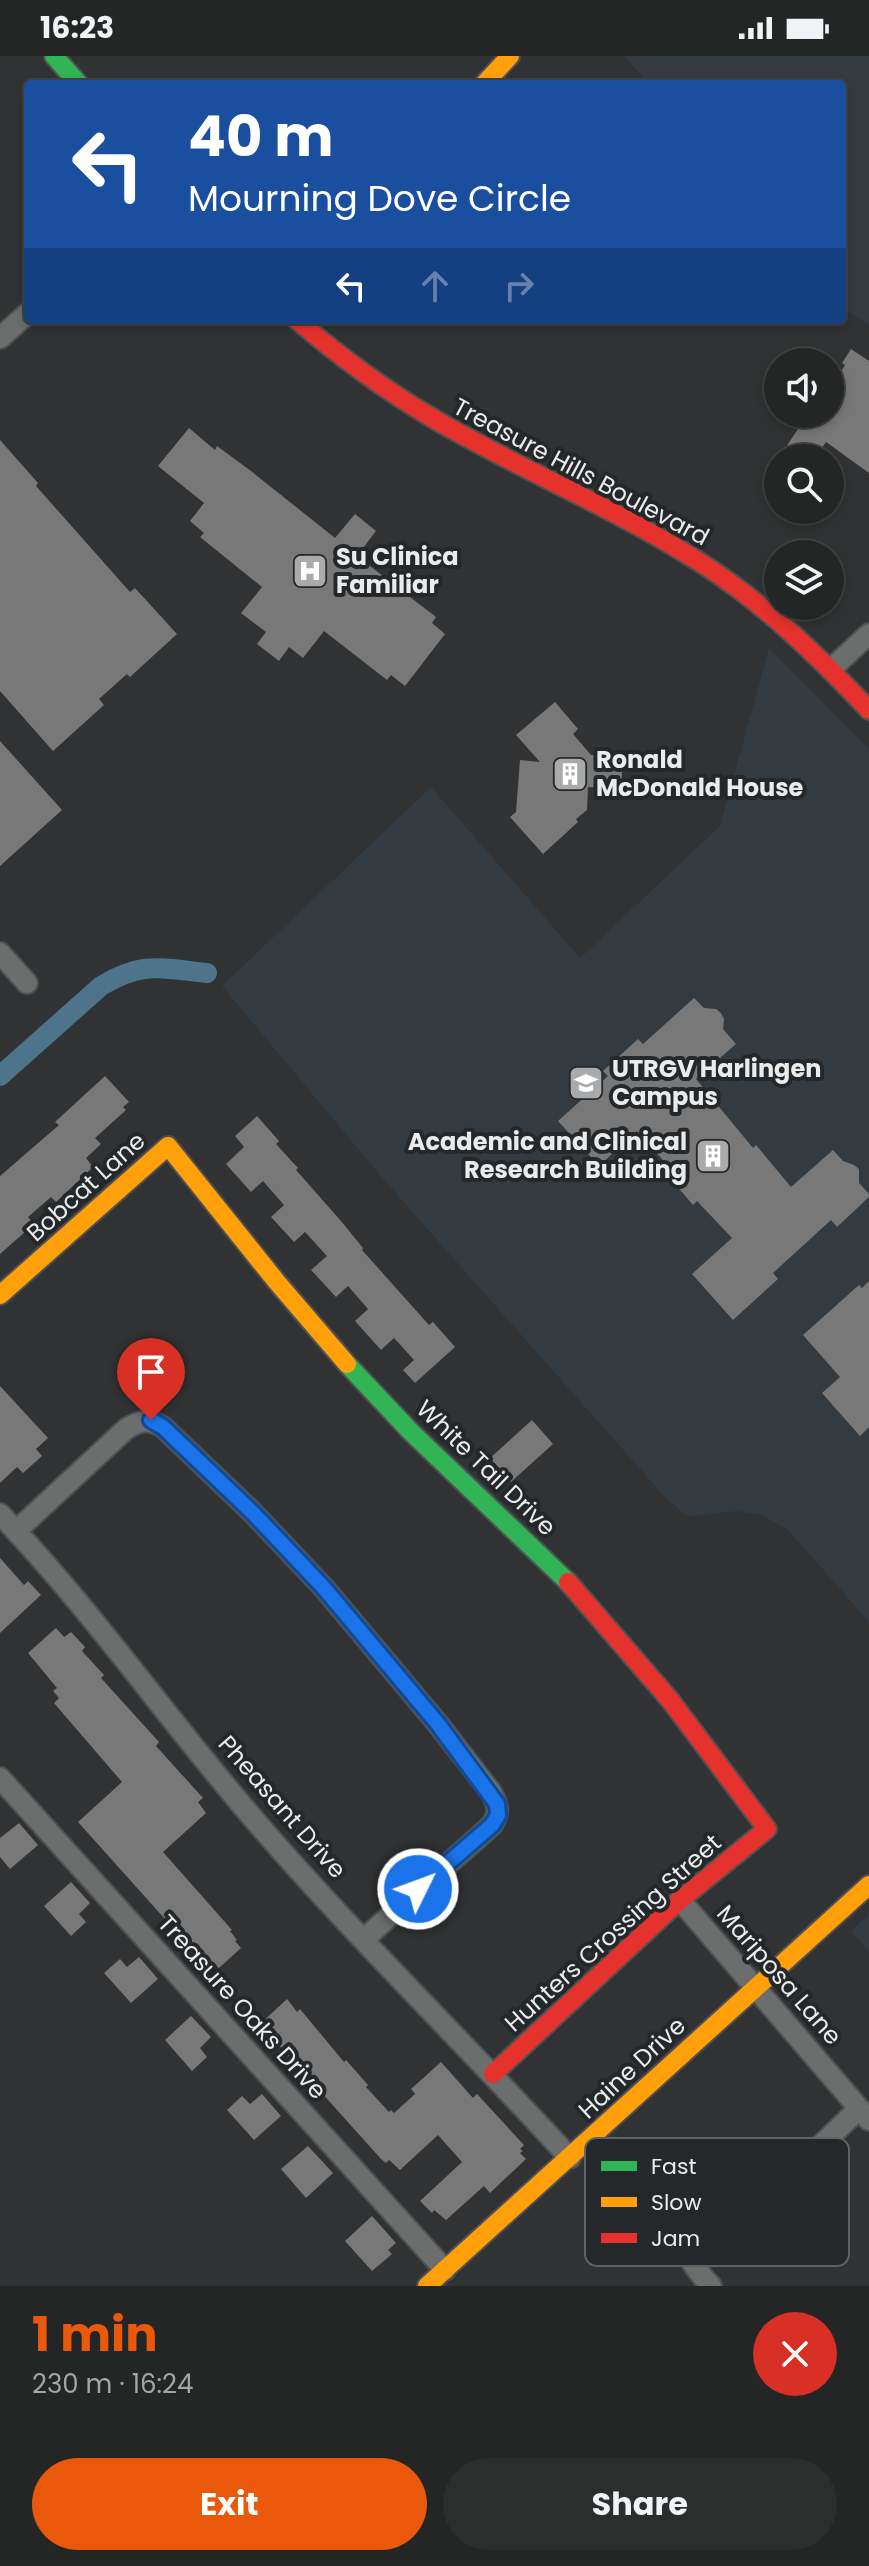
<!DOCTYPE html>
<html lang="en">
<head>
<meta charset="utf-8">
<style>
	:root { --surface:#242626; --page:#2c2e2e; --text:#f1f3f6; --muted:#a3a5a7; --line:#414343; --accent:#ea580c }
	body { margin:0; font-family:Poppins,sans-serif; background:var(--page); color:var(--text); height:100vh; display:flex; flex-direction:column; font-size:30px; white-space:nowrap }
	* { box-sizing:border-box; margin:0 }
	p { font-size:26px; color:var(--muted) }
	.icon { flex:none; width:44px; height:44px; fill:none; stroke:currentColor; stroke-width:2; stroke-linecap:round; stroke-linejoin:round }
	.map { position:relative; height:2230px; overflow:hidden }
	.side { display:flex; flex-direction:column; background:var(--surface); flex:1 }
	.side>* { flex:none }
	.top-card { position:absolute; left:24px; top:24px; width:822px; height:244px; border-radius:8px; box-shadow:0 4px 12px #0003,0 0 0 2px var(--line); background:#1a4fa0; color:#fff; overflow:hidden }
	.controls { position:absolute; left:764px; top:292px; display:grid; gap:16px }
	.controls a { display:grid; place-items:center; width:80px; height:80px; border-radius:50%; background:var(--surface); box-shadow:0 4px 12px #0003,0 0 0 2px var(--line); font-size:40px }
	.pin { position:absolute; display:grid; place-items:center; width:68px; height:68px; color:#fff; margin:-82px -34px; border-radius:50% 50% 50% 0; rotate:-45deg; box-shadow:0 0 8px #0007 }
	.pin .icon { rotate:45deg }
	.me { position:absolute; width:88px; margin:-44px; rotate:48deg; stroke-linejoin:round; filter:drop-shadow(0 0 6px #0008) }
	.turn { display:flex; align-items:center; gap:28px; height:168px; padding:0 32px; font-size:36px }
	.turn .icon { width:104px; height:104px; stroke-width:2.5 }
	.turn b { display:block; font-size:56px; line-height:68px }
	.lanes { display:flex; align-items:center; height:76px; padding:0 32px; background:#0003; justify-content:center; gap:40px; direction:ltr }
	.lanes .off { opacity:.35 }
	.round { display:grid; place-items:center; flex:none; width:84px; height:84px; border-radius:42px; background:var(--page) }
	.head { display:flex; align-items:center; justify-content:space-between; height:136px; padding:0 32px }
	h1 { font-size:48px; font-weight:700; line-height:60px; color:var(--accent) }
	.button { display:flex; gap:16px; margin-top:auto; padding:16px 32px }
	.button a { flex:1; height:92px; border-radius:48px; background:var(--accent); color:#fff; font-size:32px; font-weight:700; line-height:92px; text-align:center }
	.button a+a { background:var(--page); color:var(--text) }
	.status { display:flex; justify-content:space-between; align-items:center; height:56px; padding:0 40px; background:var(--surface); direction:ltr }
	.status svg { height:22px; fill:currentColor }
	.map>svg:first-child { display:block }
	.built { fill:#343b40 }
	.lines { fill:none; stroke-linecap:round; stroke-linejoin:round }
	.canal { stroke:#4e748b; stroke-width:20 }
	.building { fill:#787878 }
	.street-casing { stroke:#4f5051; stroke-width:24 }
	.fast-casing { stroke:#4f5051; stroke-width:22 }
	.slow-casing { stroke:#4f5051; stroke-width:22 }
	.jam-casing { stroke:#4f5051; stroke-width:22 }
	.street { stroke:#6c6d6d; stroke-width:20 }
	.fast { stroke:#30b455; stroke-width:18 }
	.slow { stroke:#ff9f0a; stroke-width:18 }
	.jam { stroke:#e5322d; stroke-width:18 }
	.route-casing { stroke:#114b97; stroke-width:20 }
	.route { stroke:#1a73e8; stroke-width:14 }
	.labels { text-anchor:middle; stroke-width:8; stroke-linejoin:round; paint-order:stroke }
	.street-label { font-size:24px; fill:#e9ebec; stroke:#25282a }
	.poi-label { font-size:24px; font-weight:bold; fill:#e9ebec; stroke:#25282a; text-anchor:start }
	.key { fill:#25282a; stroke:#606264; stroke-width:2 }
	.key-label { font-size:22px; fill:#e9ebec }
</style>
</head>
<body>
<div class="status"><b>16:23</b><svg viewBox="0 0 49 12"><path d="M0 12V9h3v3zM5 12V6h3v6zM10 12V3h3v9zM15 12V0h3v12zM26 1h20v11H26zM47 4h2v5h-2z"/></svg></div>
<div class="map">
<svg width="869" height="2230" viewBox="0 0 869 2230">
	<rect width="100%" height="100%" fill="#303233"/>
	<g class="built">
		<polygon points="624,0 869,0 869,269 842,251 842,28 649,28"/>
		<polygon points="769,592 869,693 869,1566 788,1474 762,1459 737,1455 692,1460 683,1457 663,1439 384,1124 222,930 431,731 580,902 720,770"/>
		<polygon points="869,1858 869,1896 851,1875"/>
	</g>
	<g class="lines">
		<path class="canal" d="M0,1020L101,930C143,905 160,912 207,917"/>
	</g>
	<g class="building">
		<polygon points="851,293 869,305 869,417 826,386 815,402 796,402 784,394 808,358 830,358 830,332 845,309 842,307"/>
		<polygon points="189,372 215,394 217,390 251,415 335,482 355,458 376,475 357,500 436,561 432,567 445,578 405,630 391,619 387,624 324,575 303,602 289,591 279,605 257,588 266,576 241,557 262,531 200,481 204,477 190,465 204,447 158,410"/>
		<polygon points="0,384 38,427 36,430 130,536 135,532 177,578 130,621 127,618 99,643 104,649 53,695 0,635"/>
		<polygon points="555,646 578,673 573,678 591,699 623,700 621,733 588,731 587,754 576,763 578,766 543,798 510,761 516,756 520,704 540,706 516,679"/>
		<polygon points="0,685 62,754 0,810"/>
		<polygon points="694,942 704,952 716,953 721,957 724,963 723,973 736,988 696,1023 753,1092 756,1089 791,1131 833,1094 843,1105 854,1109 859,1113 859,1127 869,1138 869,1141 837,1171 831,1164 773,1217 778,1223 733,1264 692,1218 732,1182 697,1145 693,1149 664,1115 669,1111 637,1075 599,1110 558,1065 608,1020 603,1015 638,983 643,988"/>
		<polygon points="105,1020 129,1046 123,1051 126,1054 95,1082 101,1088 86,1102 93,1111 56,1146 51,1141 28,1161 34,1168 0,1198 0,1120 59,1069 55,1066"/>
		<polygon points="257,1060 279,1085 276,1088 298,1112 296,1114 341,1165 363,1192 362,1194 429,1269 433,1266 455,1291 415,1327 403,1314 414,1304 394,1282 381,1294 355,1265 368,1253 348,1230 336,1241 311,1214 327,1200 305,1176 294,1186 271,1161 284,1149 263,1125 251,1136 226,1108 244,1091 235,1080"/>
		<polygon points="869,1225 869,1371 860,1380 822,1337 840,1321 803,1279 859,1229 862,1232"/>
		<polygon points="0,1330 48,1382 36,1393 42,1400 23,1417 17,1411 0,1427"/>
		<polygon points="532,1364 553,1388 511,1426 490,1402"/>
		<polygon points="0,1502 24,1529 28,1525 41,1539 0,1577"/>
		<polygon points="56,1572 64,1581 71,1576 85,1591 82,1595 104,1619 101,1622 159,1686 156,1690 203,1742 198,1746 206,1757 163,1796 232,1874 230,1875 237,1884 235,1885 241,1892 219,1912 207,1902 204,1905 199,1901 78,1766 122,1726 54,1647 59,1642 53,1635 57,1632 28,1597"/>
		<polygon points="19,1767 38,1789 10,1813 0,1801 0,1782"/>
		<polygon points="71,1826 90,1847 79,1858 86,1866 71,1880 44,1850"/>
		<polygon points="139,1901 158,1923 131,1947 104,1917 120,1903 127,1911"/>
		<polygon points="287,1943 297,1956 300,1953 344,2006 346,2004 368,2029 366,2031 389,2056 391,2054 394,2057 415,2038 411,2033 441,2006 473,2042 477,2038 524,2089 520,2093 523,2095 520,2097 526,2103 490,2137 484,2130 446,2164 434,2154 432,2157 420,2145 462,2106 438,2079 400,2114 389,2104 386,2107 381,2103 260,1968"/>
		<polygon points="191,1960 211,1981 200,1992 207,2001 192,2015 165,1984"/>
		<polygon points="262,2038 281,2060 254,2084 227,2054 242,2040 250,2048"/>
		<polygon points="308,2090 333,2117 306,2142 281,2113"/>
		<polygon points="372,2160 396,2187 388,2194 392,2198 372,2215 345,2185"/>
	</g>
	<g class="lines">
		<g class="street-casing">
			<g id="street">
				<polyline points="0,282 28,257"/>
				<polyline points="831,613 869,578"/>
				<polyline points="0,897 27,927"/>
				<path d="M0,1458C87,1549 159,1651 240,1747C344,1870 461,1983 570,2102"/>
				<path d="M16,1475L126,1373C140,1364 148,1363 163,1371L252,1456L324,1532L438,1668L491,1736C498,1749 500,1756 492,1769L364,1883"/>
				<polyline points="0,1722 445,2214"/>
				<polyline points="680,1844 869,2064"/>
				<path d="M711,2230C697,2215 682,2198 687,2177C709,2161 737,2157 760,2141C796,2117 827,2082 859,2053"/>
			</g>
		</g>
		<g class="fast-casing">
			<g id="fast">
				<polyline points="54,0 79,28"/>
				<polyline points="347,1308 411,1376 568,1526"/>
			</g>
		</g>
		<g class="slow-casing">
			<g id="slow">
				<polyline points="484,28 510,0"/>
				<polyline points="0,1239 168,1090 276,1225 347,1308"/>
				<polyline points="427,2230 869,1829"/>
			</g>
		</g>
		<g class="jam-casing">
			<g id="jam">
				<path d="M297,264C339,300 382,332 429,360C518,413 614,451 701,507C764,547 818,600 869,654"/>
				<polyline points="493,2018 680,1844 767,1773 670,1644 568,1526"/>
			</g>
		</g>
		<use href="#street" class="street"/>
		<use href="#fast" class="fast"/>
		<use href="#slow" class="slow"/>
		<use href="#jam" class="jam"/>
	</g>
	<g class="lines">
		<g class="route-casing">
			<polyline id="route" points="151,1364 163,1371 252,1456 324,1532 438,1668 497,1748 498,1759 492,1769 418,1833"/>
		</g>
		<use href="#route" class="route"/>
	</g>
	<defs>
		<g id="hospital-square" transform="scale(1.8)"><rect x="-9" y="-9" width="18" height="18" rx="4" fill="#a8aaab" stroke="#25282a"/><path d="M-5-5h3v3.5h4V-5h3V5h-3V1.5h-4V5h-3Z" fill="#fff"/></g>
		<g id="building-square" transform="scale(1.8)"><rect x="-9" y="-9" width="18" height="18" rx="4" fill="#a8aaab" stroke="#25282a"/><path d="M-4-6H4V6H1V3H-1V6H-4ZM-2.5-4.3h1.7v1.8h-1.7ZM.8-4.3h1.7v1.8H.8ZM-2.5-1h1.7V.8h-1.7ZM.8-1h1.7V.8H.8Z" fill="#fff"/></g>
		<g id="university-square" transform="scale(1.8)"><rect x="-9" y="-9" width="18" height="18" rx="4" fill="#a8aaab" stroke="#25282a"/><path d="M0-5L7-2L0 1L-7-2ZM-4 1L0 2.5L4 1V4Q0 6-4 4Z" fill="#fff"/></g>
	</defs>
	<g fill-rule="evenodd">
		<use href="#hospital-square" x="310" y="515"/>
		<use href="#building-square" x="570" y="718"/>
		<use href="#university-square" x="586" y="1027"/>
		<use href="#building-square" x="713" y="1100"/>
	</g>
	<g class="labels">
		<g class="street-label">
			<text transform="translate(581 416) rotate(28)" y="8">Treasure Hills Boulevard</text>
			<text transform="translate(86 1131) rotate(-42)" y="8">Bobcat Lane</text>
			<text transform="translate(486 1412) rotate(44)" y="8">White Tail Drive</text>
			<text transform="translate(282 1751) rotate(49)" y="8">Pheasant Drive</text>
			<text transform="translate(613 1877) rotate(-42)" y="8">Hunters Crossing Street</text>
			<text transform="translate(779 1919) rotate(49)" y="8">Mariposa Lane</text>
			<text transform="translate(242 1951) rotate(48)" y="8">Treasure Oaks Drive</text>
			<text transform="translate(632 2012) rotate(-43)" y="8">Haine Drive</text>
		</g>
		<g class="poi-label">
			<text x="336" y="509">Su Clinica<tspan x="336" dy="28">Familiar</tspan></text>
			<text x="596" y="712">Ronald<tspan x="596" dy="28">McDonald House</tspan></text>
			<text x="612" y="1021">UTRGV Harlingen<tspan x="612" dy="28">Campus</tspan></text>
			<text x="687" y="1094" text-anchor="end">Academic and Clinical<tspan x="687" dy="28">Research Building</tspan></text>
		</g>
	</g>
	<rect x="585" y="2082" width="264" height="128" rx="12" class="key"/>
	<rect x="601" y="2105" width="36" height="10" fill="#30b455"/>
	<rect x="601" y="2141" width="36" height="10" fill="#ff9f0a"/>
	<rect x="601" y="2177" width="36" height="10" fill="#e5322d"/>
	<g class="key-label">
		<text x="651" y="2118">Fast</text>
		<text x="651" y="2154">Slow</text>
		<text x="651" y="2190">Jam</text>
	</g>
</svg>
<div class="controls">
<a><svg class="icon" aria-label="sound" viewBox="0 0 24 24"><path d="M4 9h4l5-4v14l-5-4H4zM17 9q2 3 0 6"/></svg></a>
<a><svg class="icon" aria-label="search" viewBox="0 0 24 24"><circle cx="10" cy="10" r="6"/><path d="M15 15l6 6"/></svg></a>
<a><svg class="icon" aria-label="layers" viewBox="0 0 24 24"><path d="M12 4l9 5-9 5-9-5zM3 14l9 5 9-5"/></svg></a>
</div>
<div class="pin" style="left:151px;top:1364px;background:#d93025"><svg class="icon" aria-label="arrive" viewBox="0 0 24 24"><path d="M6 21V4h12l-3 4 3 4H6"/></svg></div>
<svg class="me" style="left:418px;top:1833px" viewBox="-20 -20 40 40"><circle r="17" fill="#1a73e8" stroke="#fff" stroke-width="3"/><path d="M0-11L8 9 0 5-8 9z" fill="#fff"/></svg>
<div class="top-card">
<div class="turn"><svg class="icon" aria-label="left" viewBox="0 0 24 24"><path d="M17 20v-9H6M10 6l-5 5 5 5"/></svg><div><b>40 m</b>Mourning Dove Circle</div></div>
<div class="lanes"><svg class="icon" aria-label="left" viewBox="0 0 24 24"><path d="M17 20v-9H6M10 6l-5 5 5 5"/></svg><svg class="icon off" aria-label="ahead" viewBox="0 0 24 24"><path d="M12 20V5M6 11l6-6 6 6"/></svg><svg class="icon off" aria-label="right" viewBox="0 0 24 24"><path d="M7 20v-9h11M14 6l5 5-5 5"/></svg></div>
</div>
</div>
<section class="side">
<div class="head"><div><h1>1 min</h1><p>230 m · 16:24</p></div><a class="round" style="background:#d93025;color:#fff"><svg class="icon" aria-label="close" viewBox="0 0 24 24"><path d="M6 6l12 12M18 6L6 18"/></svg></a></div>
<div class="button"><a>Exit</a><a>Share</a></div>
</section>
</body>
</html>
